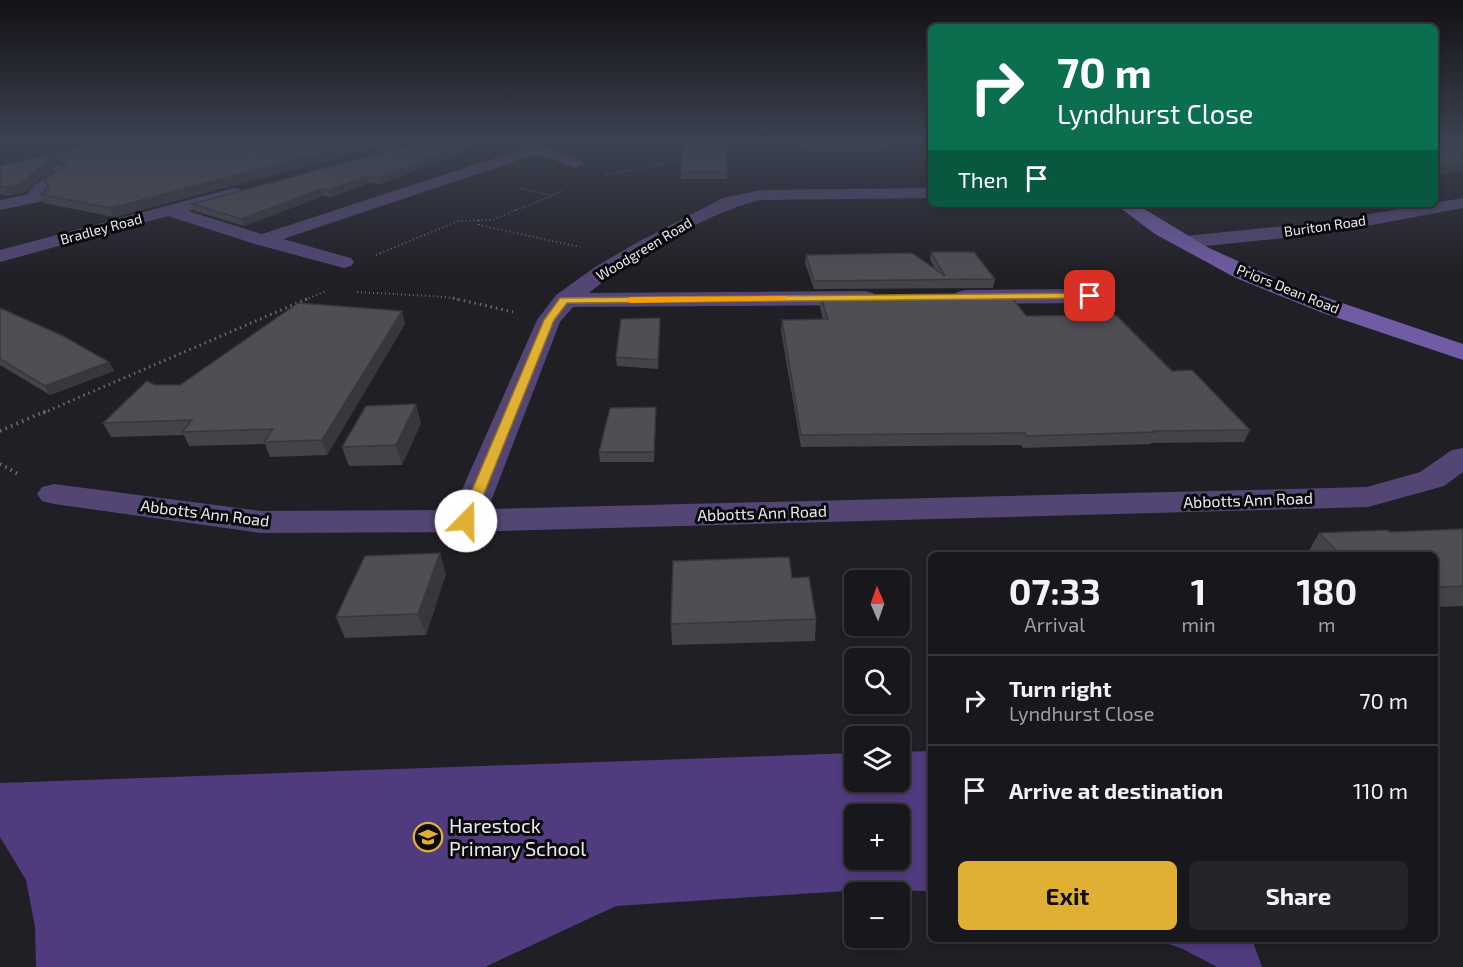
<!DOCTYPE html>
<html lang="en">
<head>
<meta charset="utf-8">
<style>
	:root { --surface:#18171c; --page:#252429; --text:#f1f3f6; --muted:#9f9fa3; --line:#36363b; --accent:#e0b034 }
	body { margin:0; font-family:"Exo 2",sans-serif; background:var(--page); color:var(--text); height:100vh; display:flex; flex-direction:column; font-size:22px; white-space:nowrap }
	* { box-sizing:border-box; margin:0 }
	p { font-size:20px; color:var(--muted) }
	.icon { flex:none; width:33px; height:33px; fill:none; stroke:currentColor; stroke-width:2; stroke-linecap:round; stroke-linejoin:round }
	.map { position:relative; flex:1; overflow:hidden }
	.side { position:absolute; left:928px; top:552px; width:510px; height:390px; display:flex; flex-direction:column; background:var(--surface); border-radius:9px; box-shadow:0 3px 9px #0003,0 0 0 2px var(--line) }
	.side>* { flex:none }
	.guide { position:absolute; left:928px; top:24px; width:510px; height:183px; border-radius:9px; box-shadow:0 3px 9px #0003,0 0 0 2px var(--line); background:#0b6e4f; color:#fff; overflow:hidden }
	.needle { width:39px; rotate:358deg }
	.buttons { position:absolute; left:844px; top:570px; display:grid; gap:12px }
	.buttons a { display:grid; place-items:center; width:66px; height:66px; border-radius:9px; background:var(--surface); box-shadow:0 3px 9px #0003,0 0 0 2px var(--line); font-size:30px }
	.pin { position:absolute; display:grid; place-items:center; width:51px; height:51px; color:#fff; margin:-26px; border-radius:12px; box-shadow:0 3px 9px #0006 }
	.me { position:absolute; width:66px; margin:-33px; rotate:22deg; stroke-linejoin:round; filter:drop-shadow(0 0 4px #0008) }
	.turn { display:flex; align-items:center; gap:21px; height:126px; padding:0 30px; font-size:27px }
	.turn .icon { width:78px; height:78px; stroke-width:2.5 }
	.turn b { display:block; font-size:42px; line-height:51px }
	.then { display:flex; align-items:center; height:57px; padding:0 30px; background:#0003; gap:12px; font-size:22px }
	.eta { display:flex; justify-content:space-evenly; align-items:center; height:102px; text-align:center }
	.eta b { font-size:36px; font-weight:700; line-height:42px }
	.action { display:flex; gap:12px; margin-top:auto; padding:12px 30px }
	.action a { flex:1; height:69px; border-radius:9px; background:var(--accent); color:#111; font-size:24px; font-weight:700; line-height:69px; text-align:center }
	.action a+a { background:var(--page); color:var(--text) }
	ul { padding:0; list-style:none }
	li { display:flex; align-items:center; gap:18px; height:90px; padding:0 30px; border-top:2px solid var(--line) }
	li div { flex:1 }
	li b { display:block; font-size:22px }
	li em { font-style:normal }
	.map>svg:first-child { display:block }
	.forest { fill:#503b7e; fill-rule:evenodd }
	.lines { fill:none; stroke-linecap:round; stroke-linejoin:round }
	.path-far3 { stroke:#6b6a70; stroke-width:1.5; stroke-dasharray:1 2; stroke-linecap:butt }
	.path-far2 { stroke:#6b6a70; stroke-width:2; stroke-dasharray:1 3; stroke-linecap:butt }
	.path-far1 { stroke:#6b6a70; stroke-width:3; stroke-dasharray:1.5 4; stroke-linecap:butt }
	.path { stroke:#6b6a70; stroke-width:4; stroke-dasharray:1.5 4.5; stroke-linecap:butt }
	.lane { fill:#534674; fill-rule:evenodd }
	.street { fill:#534674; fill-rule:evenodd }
	.secondary { fill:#715ba4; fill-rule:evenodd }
	.wall { fill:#444349 }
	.shaded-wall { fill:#37373c }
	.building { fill:#4f4e55; stroke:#37373c; stroke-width:1.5 }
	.route { fill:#e0b034; stroke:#927222; stroke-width:1.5 }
	.slow { fill:#f59e0b }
	.labels { text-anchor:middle; stroke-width:6; stroke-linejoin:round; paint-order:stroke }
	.far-street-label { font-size:14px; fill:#eae9ee; stroke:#0a090c }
	.street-label { font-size:16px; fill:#eae9ee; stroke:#0a090c }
	.near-poi-label { font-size:20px; fill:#eae9ee; stroke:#0a090c; text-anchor:start }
</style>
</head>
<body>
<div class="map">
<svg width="1463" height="967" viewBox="0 0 1463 967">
	<rect width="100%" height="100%" fill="#201f25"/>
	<g class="forest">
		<path d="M931,751V891L861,890L616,906L485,967H36L35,927L26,880L0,837V783L855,753V782H900V752ZM855,814H900V860H855Z"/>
		<polygon points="1153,939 1252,939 1262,967 1217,967 1181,948"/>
	</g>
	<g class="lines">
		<g class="path-far3">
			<polyline points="911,157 932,157"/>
			<polyline points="722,159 778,158"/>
			<polyline points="604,175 685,160"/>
			<polyline points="517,188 551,195"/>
			<polyline points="514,211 563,191"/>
		</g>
		<g class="path-far2">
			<polyline points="479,220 479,225 580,247"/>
			<polyline points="376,255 458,221 492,220 518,209"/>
			<polyline points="357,292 447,297 459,300"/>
			<polyline points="305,300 326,291"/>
		</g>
		<g class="path-far1">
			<polyline points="453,298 513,312"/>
			<polyline points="43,413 309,298"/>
		</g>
		<g class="path">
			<polyline points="0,431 46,411"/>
			<polyline points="0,464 20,475"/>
		</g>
		<path class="lane" d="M58,164L62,165L68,173L43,191L49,196L47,199C40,201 33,198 28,192C36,183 44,178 55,172L52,168Z"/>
		<g class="street">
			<polygon points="362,140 381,140 398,150 396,153 386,153"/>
			<polygon points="510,140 525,140 581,160 584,163 576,168 537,154 283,239 351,258 354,262 351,266 344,268 255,244 168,216 0,262 0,250 234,188 240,189 243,193 240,197 188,211 262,234 523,149 511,145"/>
			<polygon points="793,140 810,140 814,144 882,143 889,147 882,151 811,152 806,151"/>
			<path d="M932,188V198L760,200C709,212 629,259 589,293L865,291L873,293L876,298L873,303L865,305L573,307L560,322L488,509L1367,487L1420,472L1452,450L1463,448V472L1444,486L1368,507L466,532L261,533L54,504L42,501L37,494L42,487L54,484L261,511L453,510L537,320L556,295L595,267L638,242L723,198L760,190Z"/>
			<polygon points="42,191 48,192 51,196 48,200 0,210 0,200"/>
			<polygon points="1463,198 1463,208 1324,234 1185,248 1178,246 1175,242 1178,238 1185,236 1324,222"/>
			<polygon points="1090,289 1098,291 1101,296 1098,301 1090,303 965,304 957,302 954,297 957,292 965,290"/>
		</g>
		<polygon class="secondary" points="1115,204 1136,204 1209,248 1295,287 1463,344 1463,360 1323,313 1236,278 1155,234"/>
	</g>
	<g class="wall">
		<polygon points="107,140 408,140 386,145 114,217 44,203 40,194 45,193 48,189 44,181 65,166 64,164 59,162 51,166 52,171 36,182 26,192 8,196 0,194 0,166"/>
		<polygon points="726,140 727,179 681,179 681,172"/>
		<polygon points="472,148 380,184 369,183 331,197 323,196 244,226 195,211 192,204"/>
		<polygon points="931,252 995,279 993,288 814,289 805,263 806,255 935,269 930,260"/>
		<polygon points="821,297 1026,316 1172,371 1250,430 1244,442 1151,443 1150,444 1023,448 1021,445 801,447 781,331 782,320 823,319 820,307"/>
		<polygon points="0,308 109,362 114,371 50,395 0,365"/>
		<polygon points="405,324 327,455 270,457 265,444 189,446 184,435 111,437 103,423 155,385 180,385"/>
		<polygon points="660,327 658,369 617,366 616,357"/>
		<polygon points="656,407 656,417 654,462 600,462 599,452"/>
		<polygon points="421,423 402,465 349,466 342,447"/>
		<polygon points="1463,529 1463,606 1436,607 1436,555 1308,555 1307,554 1319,533 1390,532"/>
		<polygon points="446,574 426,635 345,638 336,617"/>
		<polygon points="792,578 816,619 815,641 672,645 671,624"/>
	</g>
	<g class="shaded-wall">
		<polygon points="373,140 408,140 386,145 114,217 110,208"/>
		<polygon points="471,142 472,148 380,184 378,178"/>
		<polygon points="55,154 59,162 51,166 52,171 36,182 26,192 8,196 4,187 47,158"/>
		<polygon points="1463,162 1463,170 1436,176 1436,168"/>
		<polygon points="367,176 369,183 331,197 329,190"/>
		<polygon points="321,189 323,196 244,226 241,219"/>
		<polygon points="402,311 405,324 327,455 322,440"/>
		<polygon points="109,362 114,371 50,395 45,386"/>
		<polygon points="416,404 421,423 402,465 396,445"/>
		<polygon points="440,553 446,574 426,635 418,614"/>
	</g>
	<g class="building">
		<polygon points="107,140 373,140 110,208 40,194 45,193 49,187 44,181 66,165 60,156 55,154 47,158 48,163 32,173 21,184 4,187 0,187 0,166"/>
		<polygon points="440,140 463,140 471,142 378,178 367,176 329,190 321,189 241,219 192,204 392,150"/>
		<polygon points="685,140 726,140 727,172 681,172"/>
		<polygon points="1436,140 1443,140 1463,144 1463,162 1436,168"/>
		<polygon points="931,252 974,252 995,279 814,281 806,255 912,253 945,276"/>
		<polygon points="1010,295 1026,316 1116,315 1172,371 1192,370 1250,430 1154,431 1155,432 1026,436 1025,433 801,435 782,320 828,319 821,297"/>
		<polygon points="298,303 402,311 322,440 264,442 273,429 182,432 192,420 103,423 147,381 155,385 180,385"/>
		<polygon points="0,308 63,336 109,362 45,386 0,359"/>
		<polygon points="660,318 658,360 616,357 621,319"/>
		<polygon points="416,404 396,445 342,447 366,406"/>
		<polygon points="656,407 654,452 599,452 610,408"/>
		<polygon points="1463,529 1463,586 1436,587 1436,555 1341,555 1319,533 1387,530 1390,532"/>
		<polygon points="440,553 418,614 336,617 365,556"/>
		<polygon points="789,557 792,578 809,577 816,619 671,624 673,561"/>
	</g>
	<linearGradient id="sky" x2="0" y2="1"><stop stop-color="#121114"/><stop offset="0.51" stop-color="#3c4251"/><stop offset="1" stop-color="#3c4251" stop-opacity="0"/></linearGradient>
	<rect width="1463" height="276" fill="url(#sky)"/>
	<polygon class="route" points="1090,293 1095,296 1094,298 567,303 554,320 473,521 466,526 459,521 544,320 560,298"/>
	<polygon class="slow" points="784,296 787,296 787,300 630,303 626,300 630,297"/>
	<defs>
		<g id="school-ring" transform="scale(1.5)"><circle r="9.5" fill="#0a090c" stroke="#e0b034" stroke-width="1.5"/><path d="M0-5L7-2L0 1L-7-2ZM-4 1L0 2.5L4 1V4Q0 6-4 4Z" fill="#e0b034"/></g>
	</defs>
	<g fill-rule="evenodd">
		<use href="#school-ring" x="428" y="837"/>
	</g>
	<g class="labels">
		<g class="far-street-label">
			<text transform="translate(1325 226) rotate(-8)" y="5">Buriton Road</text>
			<text transform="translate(101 229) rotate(-15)" y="5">Bradley Road</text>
			<text transform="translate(644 249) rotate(-31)" y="5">Woodgreen Road</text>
			<text transform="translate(1288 289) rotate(22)" y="5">Priors Dean Road</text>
		</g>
		<g class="street-label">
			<text transform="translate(1248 500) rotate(-2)" y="6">Abbotts Ann Road</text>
			<text transform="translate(205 513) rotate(7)" y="6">Abbotts Ann Road</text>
			<text transform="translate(762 513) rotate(-2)" y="6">Abbotts Ann Road</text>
		</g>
		<g class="near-poi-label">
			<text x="449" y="833">Harestock<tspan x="449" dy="23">Primary School</tspan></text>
		</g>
	</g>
</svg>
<div class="buttons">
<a><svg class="needle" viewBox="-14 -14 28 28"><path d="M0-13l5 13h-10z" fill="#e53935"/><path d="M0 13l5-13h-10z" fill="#9f9fa3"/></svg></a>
<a><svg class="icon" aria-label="search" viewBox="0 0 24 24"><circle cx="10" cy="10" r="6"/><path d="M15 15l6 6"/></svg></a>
<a><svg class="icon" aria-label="layers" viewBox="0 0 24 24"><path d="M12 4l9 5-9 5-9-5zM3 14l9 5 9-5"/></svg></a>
<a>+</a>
<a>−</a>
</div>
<div class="pin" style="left:1090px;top:296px;background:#d93025"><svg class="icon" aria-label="arrive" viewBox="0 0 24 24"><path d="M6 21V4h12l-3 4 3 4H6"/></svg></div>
<svg class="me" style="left:466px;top:521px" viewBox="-20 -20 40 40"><circle r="19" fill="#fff"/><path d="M0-13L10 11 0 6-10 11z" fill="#e0b034"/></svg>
<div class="guide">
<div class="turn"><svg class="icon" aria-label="right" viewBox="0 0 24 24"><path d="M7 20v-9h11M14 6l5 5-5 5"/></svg><div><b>70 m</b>Lyndhurst Close</div></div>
<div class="then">Then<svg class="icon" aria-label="arrive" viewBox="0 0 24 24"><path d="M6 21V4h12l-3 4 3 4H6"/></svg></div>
</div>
<section class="side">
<div class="eta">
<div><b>07:33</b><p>Arrival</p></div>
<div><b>1</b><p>min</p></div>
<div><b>180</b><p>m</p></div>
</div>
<ul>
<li><svg class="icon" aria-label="right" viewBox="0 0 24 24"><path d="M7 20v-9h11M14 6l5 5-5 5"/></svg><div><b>Turn right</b><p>Lyndhurst Close</p></div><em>70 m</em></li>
<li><svg class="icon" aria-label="arrive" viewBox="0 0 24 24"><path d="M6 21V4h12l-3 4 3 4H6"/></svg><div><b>Arrive at destination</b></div><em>110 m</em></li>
</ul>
<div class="action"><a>Exit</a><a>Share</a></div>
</section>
</div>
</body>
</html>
